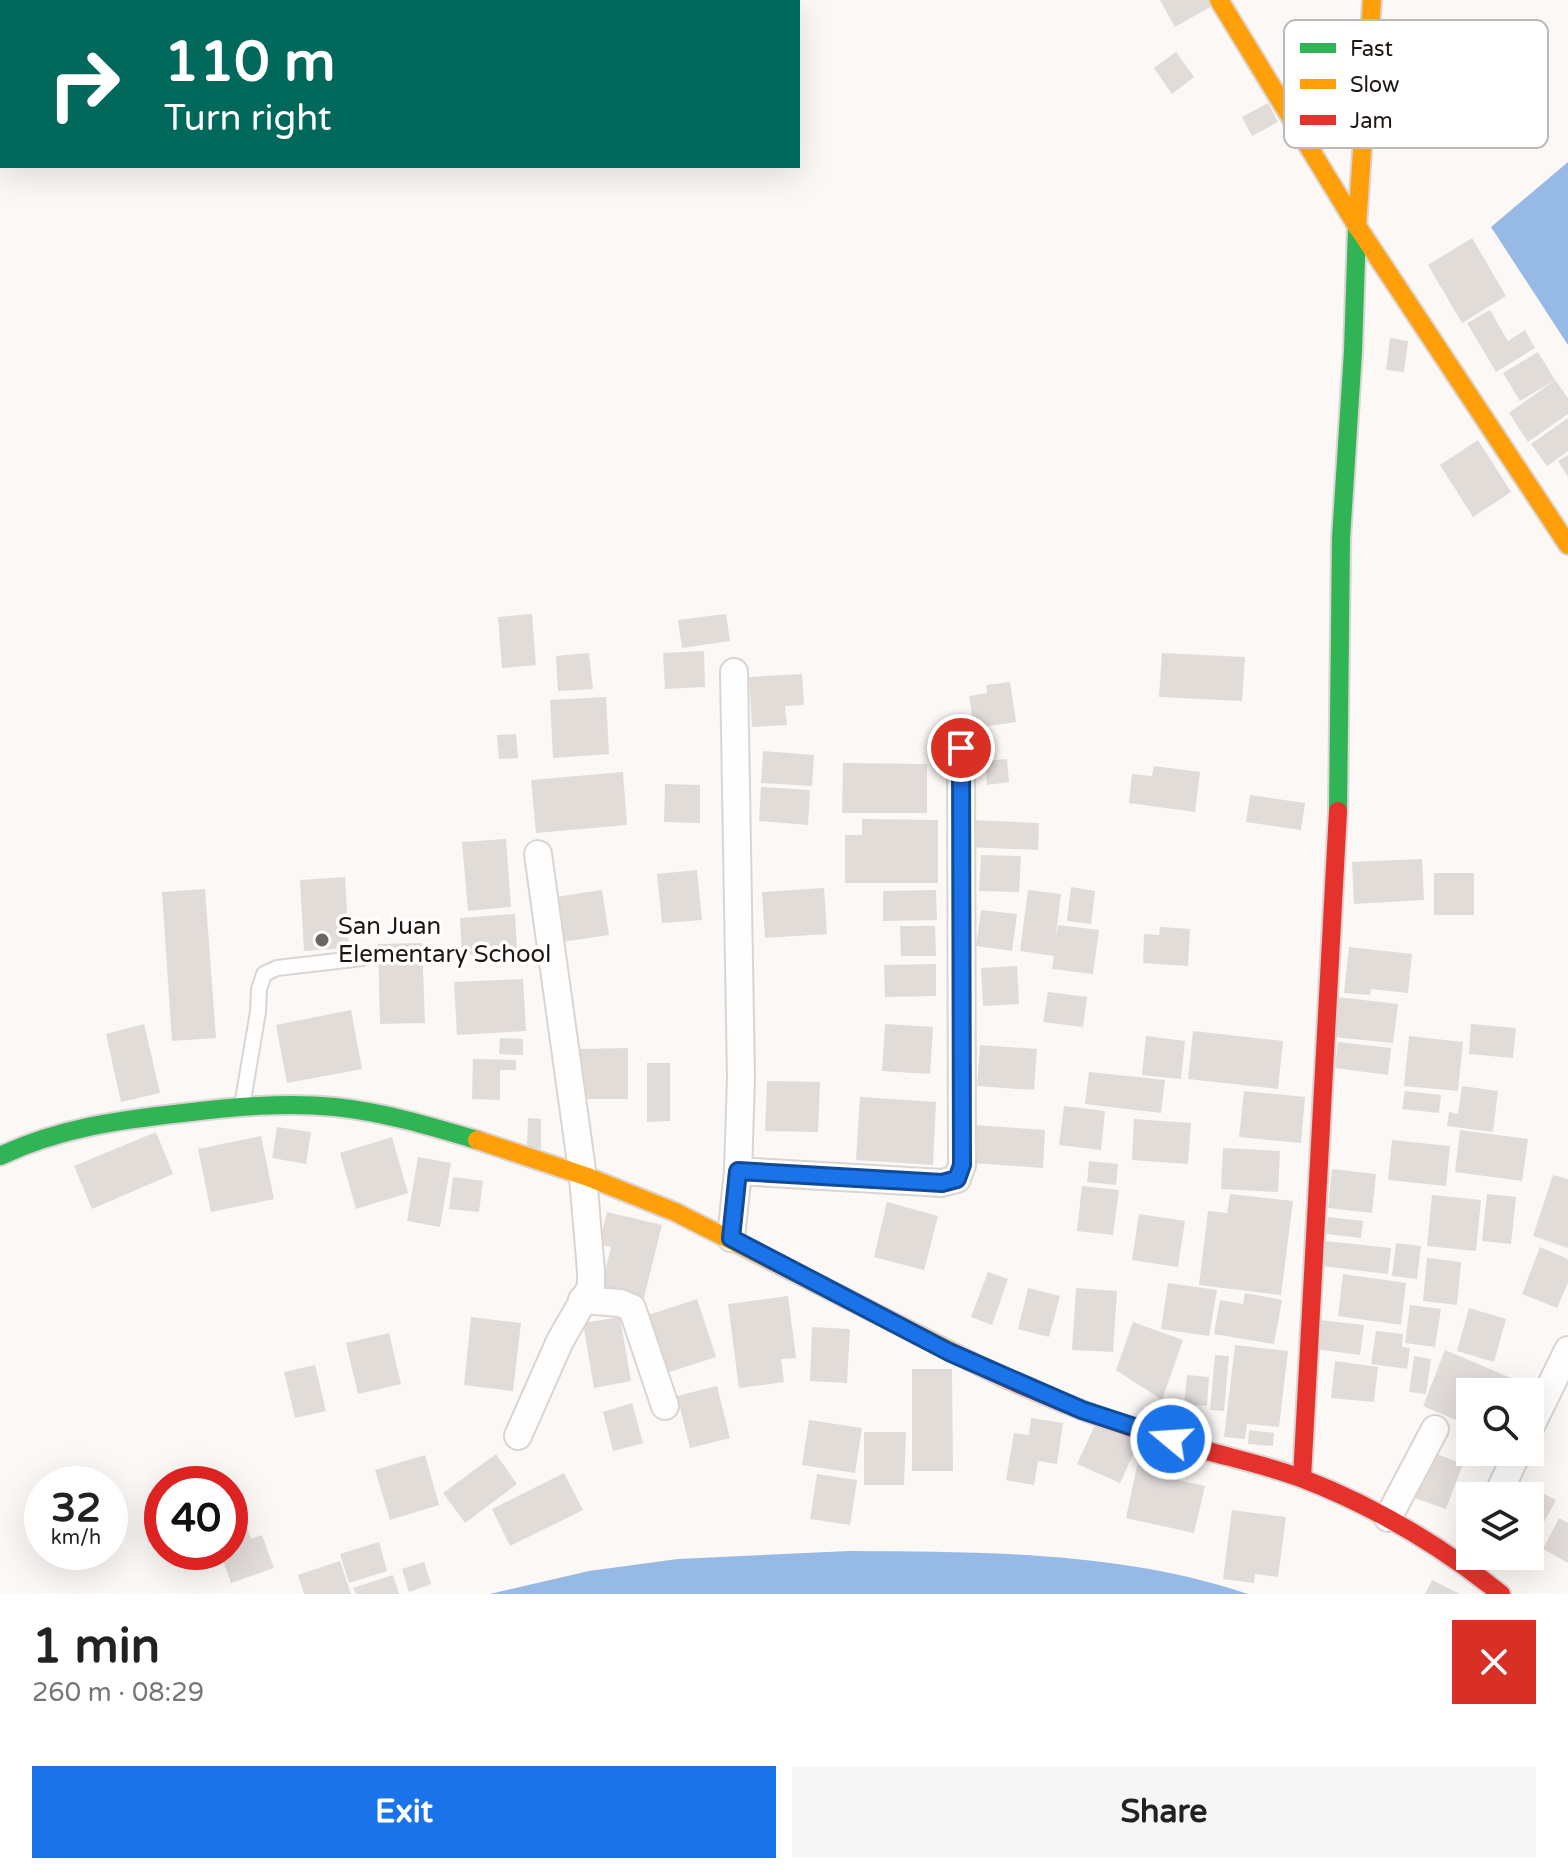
<!DOCTYPE html>
<html lang="en">
<head>
<meta charset="utf-8">
<style>
	:root { --surface:#fff; --page:#f6f6f6; --text:#222; --muted:#767676; --accent:#1a73e8 }
	body { margin:0; font-family:"Varela Round",sans-serif; background:var(--page); color:var(--text); height:100vh; display:flex; flex-direction:column; font-size:30px; white-space:nowrap }
	* { box-sizing:border-box; margin:0 }
	p { font-size:26px; color:var(--muted) }
	.icon { flex:none; width:44px; height:44px; fill:none; stroke:currentColor; stroke-width:2; stroke-linecap:round; stroke-linejoin:round }
	.map { position:relative; height:1594px; overflow:hidden }
	.panel { display:flex; flex-direction:column; background:var(--surface); flex:1 }
	.panel>* { flex:none }
	.top-card { position:absolute; left:0px; top:0px; width:800px; height:168px; box-shadow:0 8px 32px #0002; background:#00695c; color:#fff; overflow:hidden }
	.controls { position:absolute; left:1456px; top:1378px; display:grid; gap:16px }
	.controls a { display:grid; place-items:center; width:88px; height:88px; border-radius:0px; background:var(--surface); box-shadow:0 8px 32px #0002; font-size:40px }
	.speed { position:absolute; left:24px; top:1466px; display:flex; gap:16px; font-size:40px; font-weight:700; text-align:center }
	.speed>* { display:grid; place-content:center; width:104px; height:104px; border-radius:50%; background:var(--surface); box-shadow:0 8px 32px #0002; line-height:1 }
	.speed small { font-size:20px; font-weight:400 }
	.speed .limit { border:12px solid #d22; background:#fff; color:#111 }
	.pin { position:absolute; display:grid; place-items:center; width:68px; height:68px; color:#fff; margin:-34px; border:4px solid #fff; border-radius:50%; box-shadow:0 2px 8px #0007 }
	.me { position:absolute; width:88px; margin:-44px; rotate:288deg; stroke-linejoin:round; filter:drop-shadow(0 0 6px #0008) }
	.turn { display:flex; align-items:center; gap:28px; height:168px; padding:0 32px; font-size:36px }
	.turn .icon { width:104px; height:104px; stroke-width:2.5 }
	.turn b { display:block; font-size:56px; line-height:68px }
	.round { display:grid; place-items:center; flex:none; width:84px; height:84px; border-radius:0px; background:var(--page) }
	.summary { display:flex; align-items:center; justify-content:space-between; height:136px; padding:0 32px }
	h1 { font-size:48px; font-weight:700; line-height:60px }
	.button { display:flex; gap:16px; margin-top:auto; padding:16px 32px }
	.button a { flex:1; height:92px; border-radius:0px; background:var(--accent); color:#fff; font-size:32px; font-weight:700; line-height:92px; text-align:center }
	.button a+a { background:var(--page); color:var(--text) }
	.map>svg:first-child { display:block }
	.water { fill:#96b9e5 }
	.building { fill:#e2dcd9 }
	.lines { fill:none; stroke-linecap:round; stroke-linejoin:round }
	.lane-casing { stroke:#dbd5d2; stroke-width:18 }
	.street-casing { stroke:#dbd5d2; stroke-width:30 }
	.fast-casing { stroke:#dbd5d2; stroke-width:22 }
	.slow-casing { stroke:#dbd5d2; stroke-width:22 }
	.jam-casing { stroke:#dbd5d2; stroke-width:22 }
	.lane { stroke:#fefefe; stroke-width:14 }
	.street { stroke:#fefefe; stroke-width:26 }
	.fast { stroke:#30b455; stroke-width:18 }
	.slow { stroke:#ff9f0a; stroke-width:18 }
	.jam { stroke:#e5322d; stroke-width:18 }
	.route-casing { stroke:#114b97; stroke-width:20 }
	.route { stroke:#1a73e8; stroke-width:14 }
	.poi-dot { fill:#6c6562; stroke:#fff; stroke-width:3 }
	.labels { text-anchor:middle; stroke-width:7; stroke-linejoin:round; paint-order:stroke }
	.poi-label { font-size:24px; fill:#1f1612; stroke:#fff; text-anchor:start }
	.key { fill:#fff; stroke:#bcb9b8; stroke-width:2 }
	.key-label { font-size:22px; fill:#1f1612 }
</style>
</head>
<body>
<div class="map">
<svg width="1568" height="1594" viewBox="0 0 1568 1594">
	<rect width="100%" height="100%" fill="#fbf8f6"/>
	<g class="water">
		<polygon points="1568,162 1568,345 1491,227"/>
		<path d="M850,1551C982,1552 1121,1551 1248,1594H490L589,1571L678,1559Z"/>
	</g>
	<g class="building">
		<polygon points="1160,0 1209,0 1212,6 1175,27"/>
		<polygon points="1176,52 1194,77 1172,94 1154,68"/>
		<polygon points="1268,103 1278,122 1252,136 1242,117"/>
		<polygon points="1472,238 1506,296 1462,323 1428,265"/>
		<polygon points="1490,310 1508,341 1525,330 1535,348 1496,372 1467,323"/>
		<polygon points="1390,338 1408,341 1404,372 1386,370"/>
		<polygon points="1538,352 1555,380 1520,401 1503,373"/>
		<polygon points="1555,380 1568,398 1568,414 1528,442 1509,413"/>
		<polygon points="1568,418 1568,451 1547,466 1531,444"/>
		<polygon points="1478,440 1511,492 1473,517 1440,465"/>
		<polygon points="1568,455 1568,477 1558,461"/>
		<polygon points="532,614 536,665 502,668 498,617"/>
		<polygon points="726,614 730,641 682,648 678,620"/>
		<polygon points="704,651 705,687 665,689 663,653"/>
		<polygon points="589,653 593,689 558,691 556,656"/>
		<polygon points="1162,653 1245,657 1242,701 1159,697"/>
		<polygon points="802,674 804,705 785,706 787,725 752,727 749,677"/>
		<polygon points="1010,682 1016,722 974,728 969,696 987,693 986,685"/>
		<polygon points="606,697 609,754 553,758 550,700"/>
		<polygon points="516,734 518,758 499,759 497,735"/>
		<polygon points="763,751 814,755 812,786 761,783"/>
		<polygon points="1007,759 1009,782 987,785 985,761"/>
		<polygon points="843,763 927,764 927,813 842,813"/>
		<polygon points="1154,766 1200,772 1195,812 1129,803 1132,774 1152,776"/>
		<polygon points="623,772 627,825 536,833 531,780"/>
		<polygon points="665,784 700,785 700,823 664,822"/>
		<polygon points="761,787 810,790 808,825 759,821"/>
		<polygon points="1250,795 1305,803 1301,830 1246,822"/>
		<polygon points="862,819 938,820 938,883 845,883 845,835 862,835"/>
		<polygon points="968,820 1039,823 1038,850 967,847"/>
		<polygon points="506,839 511,907 468,911 462,842"/>
		<polygon points="981,855 1021,856 1019,892 979,891"/>
		<polygon points="1422,859 1424,900 1354,904 1352,862"/>
		<polygon points="697,870 702,920 662,923 657,874"/>
		<rect x="1434" y="873" width="40" height="42"/>
		<polygon points="345,877 349,948 304,951 300,880"/>
		<polygon points="1071,887 1095,891 1091,924 1067,921"/>
		<polygon points="824,888 827,934 765,938 762,892"/>
		<polygon points="205,889 216,1038 172,1041 162,892"/>
		<polygon points="602,890 609,935 562,942 555,897"/>
		<polygon points="936,890 937,920 883,921 883,891"/>
		<polygon points="1028,890 1061,894 1055,941 1058,925 1099,930 1093,974 1052,969 1054,956 1020,951"/>
		<polygon points="981,910 1017,914 1012,951 976,946"/>
		<polygon points="515,914 517,951 462,955 460,918"/>
		<polygon points="900,926 935,926 936,956 901,956"/>
		<polygon points="1160,927 1190,929 1188,966 1143,963 1144,934 1159,935"/>
		<polygon points="422,943 425,1023 380,1024 378,944"/>
		<polygon points="1349,947 1412,954 1408,993 1371,989 1370,995 1344,993"/>
		<polygon points="936,964 936,996 885,997 884,965"/>
		<polygon points="1017,966 1019,1004 983,1006 981,968"/>
		<polygon points="523,979 526,1031 457,1035 454,982"/>
		<polygon points="1048,992 1087,997 1083,1027 1043,1022"/>
		<polygon points="1337,997 1398,1004 1393,1043 1333,1037"/>
		<polygon points="351,1010 362,1069 287,1083 276,1025"/>
		<polygon points="144,1024 160,1093 121,1102 106,1034"/>
		<polygon points="885,1024 933,1027 930,1074 882,1071"/>
		<polygon points="1471,1024 1516,1028 1513,1058 1469,1054"/>
		<polygon points="1193,1031 1283,1041 1278,1089 1188,1079"/>
		<polygon points="1146,1036 1185,1041 1181,1079 1142,1075"/>
		<polygon points="1409,1036 1463,1042 1458,1091 1404,1086"/>
		<polygon points="500,1038 523,1039 523,1055 499,1054"/>
		<polygon points="1338,1042 1391,1048 1388,1075 1335,1068"/>
		<polygon points="980,1045 1037,1049 1034,1090 977,1086"/>
		<polygon points="628,1048 628,1099 578,1099 578,1049"/>
		<polygon points="473,1059 516,1060 516,1070 500,1070 500,1100 472,1099"/>
		<polygon points="647,1063 670,1063 670,1121 647,1122"/>
		<polygon points="1089,1072 1165,1080 1161,1113 1085,1104"/>
		<polygon points="767,1081 820,1082 818,1132 765,1131"/>
		<polygon points="1462,1086 1498,1091 1493,1132 1447,1126 1449,1112 1458,1114"/>
		<polygon points="1244,1091 1305,1097 1301,1143 1239,1137"/>
		<polygon points="1405,1091 1441,1095 1439,1113 1402,1109"/>
		<polygon points="860,1097 936,1102 933,1165 856,1160"/>
		<polygon points="1064,1106 1105,1111 1101,1150 1059,1145"/>
		<polygon points="528,1118 541,1119 541,1149 527,1148"/>
		<polygon points="1134,1119 1191,1123 1188,1164 1132,1160"/>
		<polygon points="975,1125 1045,1130 1043,1168 972,1163"/>
		<polygon points="277,1127 311,1132 306,1164 272,1158"/>
		<polygon points="1460,1130 1528,1139 1522,1181 1455,1172"/>
		<polygon points="156,1132 173,1174 92,1209 74,1166"/>
		<polygon points="261,1136 274,1199 211,1212 198,1149"/>
		<polygon points="392,1137 408,1193 356,1209 340,1153"/>
		<polygon points="1392,1140 1450,1146 1446,1186 1388,1180"/>
		<polygon points="1223,1148 1280,1151 1278,1192 1221,1189"/>
		<polygon points="418,1157 451,1163 440,1227 407,1221"/>
		<polygon points="1089,1161 1118,1164 1116,1185 1087,1182"/>
		<polygon points="1332,1169 1376,1174 1372,1213 1328,1208"/>
		<polygon points="1553,1175 1568,1179 1568,1248 1533,1236"/>
		<polygon points="453,1177 483,1181 479,1212 449,1209"/>
		<polygon points="1082,1186 1119,1190 1113,1235 1077,1231"/>
		<polygon points="1230,1194 1293,1201 1281,1295 1199,1285 1208,1211 1227,1213"/>
		<polygon points="1487,1194 1516,1197 1511,1244 1482,1241"/>
		<polygon points="1432,1195 1481,1200 1476,1251 1427,1246"/>
		<polygon points="887,1202 938,1216 924,1270 874,1257"/>
		<polygon points="607,1212 662,1225 643,1302 600,1291 611,1247 599,1244"/>
		<polygon points="1139,1214 1185,1221 1178,1267 1132,1260"/>
		<polygon points="1328,1217 1363,1221 1361,1238 1326,1234"/>
		<polygon points="1325,1241 1391,1248 1388,1274 1322,1266"/>
		<polygon points="1396,1243 1421,1246 1417,1279 1392,1276"/>
		<polygon points="1540,1247 1568,1259 1568,1283 1557,1308 1522,1294"/>
		<polygon points="1427,1258 1461,1262 1457,1305 1423,1301"/>
		<polygon points="988,1272 1008,1279 992,1325 971,1317"/>
		<polygon points="1343,1274 1406,1283 1401,1325 1338,1316"/>
		<polygon points="1168,1283 1217,1290 1209,1336 1161,1329"/>
		<polygon points="1028,1288 1060,1296 1049,1337 1018,1329"/>
		<polygon points="1076,1288 1117,1291 1113,1352 1072,1350"/>
		<polygon points="1245,1293 1282,1300 1274,1344 1214,1334 1220,1300 1243,1304"/>
		<polygon points="788,1296 796,1358 781,1359 784,1382 739,1388 728,1304"/>
		<polygon points="697,1299 716,1357 663,1374 645,1316"/>
		<polygon points="1410,1305 1441,1309 1435,1347 1405,1343"/>
		<polygon points="1469,1308 1506,1319 1494,1362 1457,1351"/>
		<polygon points="471,1317 521,1323 513,1391 464,1385"/>
		<polygon points="620,1317 631,1381 594,1388 583,1323"/>
		<polygon points="1319,1320 1364,1325 1360,1355 1315,1349"/>
		<polygon points="1133,1322 1183,1340 1162,1400 1116,1370"/>
		<polygon points="812,1327 850,1329 847,1383 810,1381"/>
		<polygon points="1376,1331 1403,1334 1402,1347 1410,1348 1407,1369 1371,1364"/>
		<polygon points="389,1333 401,1384 358,1394 346,1343"/>
		<polygon points="1235,1345 1288,1351 1279,1427 1247,1424 1245,1439 1224,1437"/>
		<polygon points="1445,1350 1523,1383 1519,1392 1470,1392 1470,1426 1423,1406"/>
		<polygon points="1215,1355 1229,1356 1224,1411 1210,1410"/>
		<polygon points="1414,1356 1431,1359 1426,1394 1409,1392"/>
		<polygon points="1335,1361 1378,1367 1374,1402 1331,1398"/>
		<polygon points="315,1365 326,1411 295,1418 284,1372"/>
		<polygon points="912,1369 952,1369 953,1471 912,1471"/>
		<polygon points="1187,1375 1209,1377 1207,1406 1184,1404"/>
		<polygon points="717,1386 730,1438 690,1448 677,1396"/>
		<polygon points="632,1403 643,1443 613,1451 603,1412"/>
		<polygon points="1031,1418 1063,1423 1057,1464 1038,1461 1034,1485 1006,1480 1014,1433 1029,1435"/>
		<polygon points="809,1420 862,1428 855,1473 802,1465"/>
		<polygon points="1096,1423 1139,1442 1120,1483 1077,1464"/>
		<polygon points="1249,1430 1274,1433 1273,1446 1248,1444"/>
		<polygon points="864,1432 906,1432 904,1485 864,1485"/>
		<polygon points="1426,1450 1463,1464 1446,1509 1409,1496"/>
		<polygon points="1140,1452 1174,1459 1169,1478 1205,1486 1194,1533 1126,1518"/>
		<polygon points="496,1454 517,1484 465,1523 443,1493"/>
		<polygon points="425,1455 439,1505 390,1520 375,1470"/>
		<polygon points="564,1473 583,1510 510,1546 492,1509"/>
		<polygon points="817,1474 857,1480 850,1525 810,1519"/>
		<polygon points="1520,1481 1556,1500 1530,1548 1530,1496 1512,1496"/>
		<polygon points="237,1499 251,1539 262,1535 274,1568 231,1583 220,1552 230,1552 230,1501"/>
		<polygon points="1232,1510 1286,1517 1278,1577 1255,1574 1254,1583 1223,1579"/>
		<polygon points="1559,1518 1568,1523 1568,1563 1543,1549"/>
		<polygon points="379,1542 387,1571 349,1583 340,1554"/>
		<polygon points="340,1561 351,1594 304,1594 298,1575"/>
		<polygon points="424,1562 431,1584 409,1592 402,1569"/>
		<polygon points="393,1575 399,1594 356,1594 353,1588"/>
		<polygon points="1432,1580 1460,1594 1425,1594"/>
	</g>
	<g class="lines">
		<g class="lane-casing">
			<polyline id="lane" points="242,1106 258,1012 259,989 264,974 277,968 363,958"/>
		</g>
		<g class="street-casing">
			<g id="street">
				<polyline points="738,1171 942,1183 957,1179 962,1165 961,748"/>
				<polyline points="731,1238 738,1171 741,1078 734,672"/>
				<polyline points="582,1300 620,1303 632,1308 665,1406"/>
				<polyline points="1530,1428 1568,1350"/>
				<polyline points="518,1436 560,1341 591,1287 591,1271 583,1177 538,854"/>
				<polyline points="1497,1496 1518,1452"/>
				<polyline points="1388,1518 1435,1429"/>
			</g>
		</g>
		<g class="fast-casing">
			<g id="fast">
				<polyline points="1338,811 1341,538 1353,351 1357,227"/>
				<path d="M0,1156C59,1128 119,1120 183,1113C233,1107 284,1102 335,1107C383,1112 430,1126 477,1140"/>
			</g>
		</g>
		<g class="slow-casing">
			<g id="slow">
				<polyline points="1219,0 1357,226 1568,545"/>
				<polyline points="1357,227 1372,0"/>
				<polyline points="477,1140 588,1177 675,1212 984,1368"/>
			</g>
		</g>
		<g class="jam-casing">
			<g id="jam">
				<path d="M984,1368C1048,1399 1115,1424 1183,1444C1222,1456 1263,1464 1301,1478C1374,1506 1440,1545 1501,1594"/>
				<polyline points="1302,1478 1338,811"/>
			</g>
		</g>
		<use href="#lane" class="lane"/>
		<use href="#street" class="street"/>
		<use href="#fast" class="fast"/>
		<use href="#slow" class="slow"/>
		<use href="#jam" class="jam"/>
	</g>
	<g class="lines">
		<g class="route-casing">
			<polyline id="route" points="961,748 962,1165 957,1179 942,1183 738,1171 731,1238 949,1352 1082,1410 1171,1439"/>
		</g>
		<use href="#route" class="route"/>
	</g>
	<circle class="poi-dot" cx="322" cy="940" r="8"/>
	<g class="labels">
		<g class="poi-label">
			<text x="338" y="934">San Juan<tspan x="338" dy="28">Elementary School</tspan></text>
		</g>
	</g>
	<rect x="1284" y="20" width="264" height="128" rx="12" class="key"/>
	<rect x="1300" y="43" width="36" height="10" fill="#30b455"/>
	<rect x="1300" y="79" width="36" height="10" fill="#ff9f0a"/>
	<rect x="1300" y="115" width="36" height="10" fill="#e5322d"/>
	<g class="key-label">
		<text x="1350" y="56">Fast</text>
		<text x="1350" y="92">Slow</text>
		<text x="1350" y="128">Jam</text>
	</g>
</svg>
<div class="controls">
<a><svg class="icon" aria-label="search" viewBox="0 0 24 24"><circle cx="10" cy="10" r="6"/><path d="M15 15l6 6"/></svg></a>
<a><svg class="icon" aria-label="layers" viewBox="0 0 24 24"><path d="M12 4l9 5-9 5-9-5zM3 14l9 5 9-5"/></svg></a>
</div>
<div class="speed"><div>32<small>km/h</small></div><div class="limit">40</div></div>
<div class="pin" style="left:961px;top:748px;background:#d93025"><svg class="icon" aria-label="arrive" viewBox="0 0 24 24"><path d="M6 21V4h12l-3 4 3 4H6"/></svg></div>
<svg class="me" style="left:1171px;top:1439px" viewBox="-20 -20 40 40"><circle r="17" fill="#1a73e8" stroke="#fff" stroke-width="3"/><path d="M0-11L8 9 0 5-8 9z" fill="#fff"/></svg>
<div class="top-card">
<div class="turn"><svg class="icon" aria-label="right" viewBox="0 0 24 24"><path d="M7 20v-9h11M14 6l5 5-5 5"/></svg><div><b>110 m</b>Turn right</div></div>
</div>
</div>
<section class="panel">
<div class="summary"><div><h1>1 min</h1><p>260 m · 08:29</p></div><a class="round" style="background:#d93025;color:#fff"><svg class="icon" aria-label="close" viewBox="0 0 24 24"><path d="M6 6l12 12M18 6L6 18"/></svg></a></div>
<div class="button"><a>Exit</a><a>Share</a></div>
</section>
</body>
</html>
